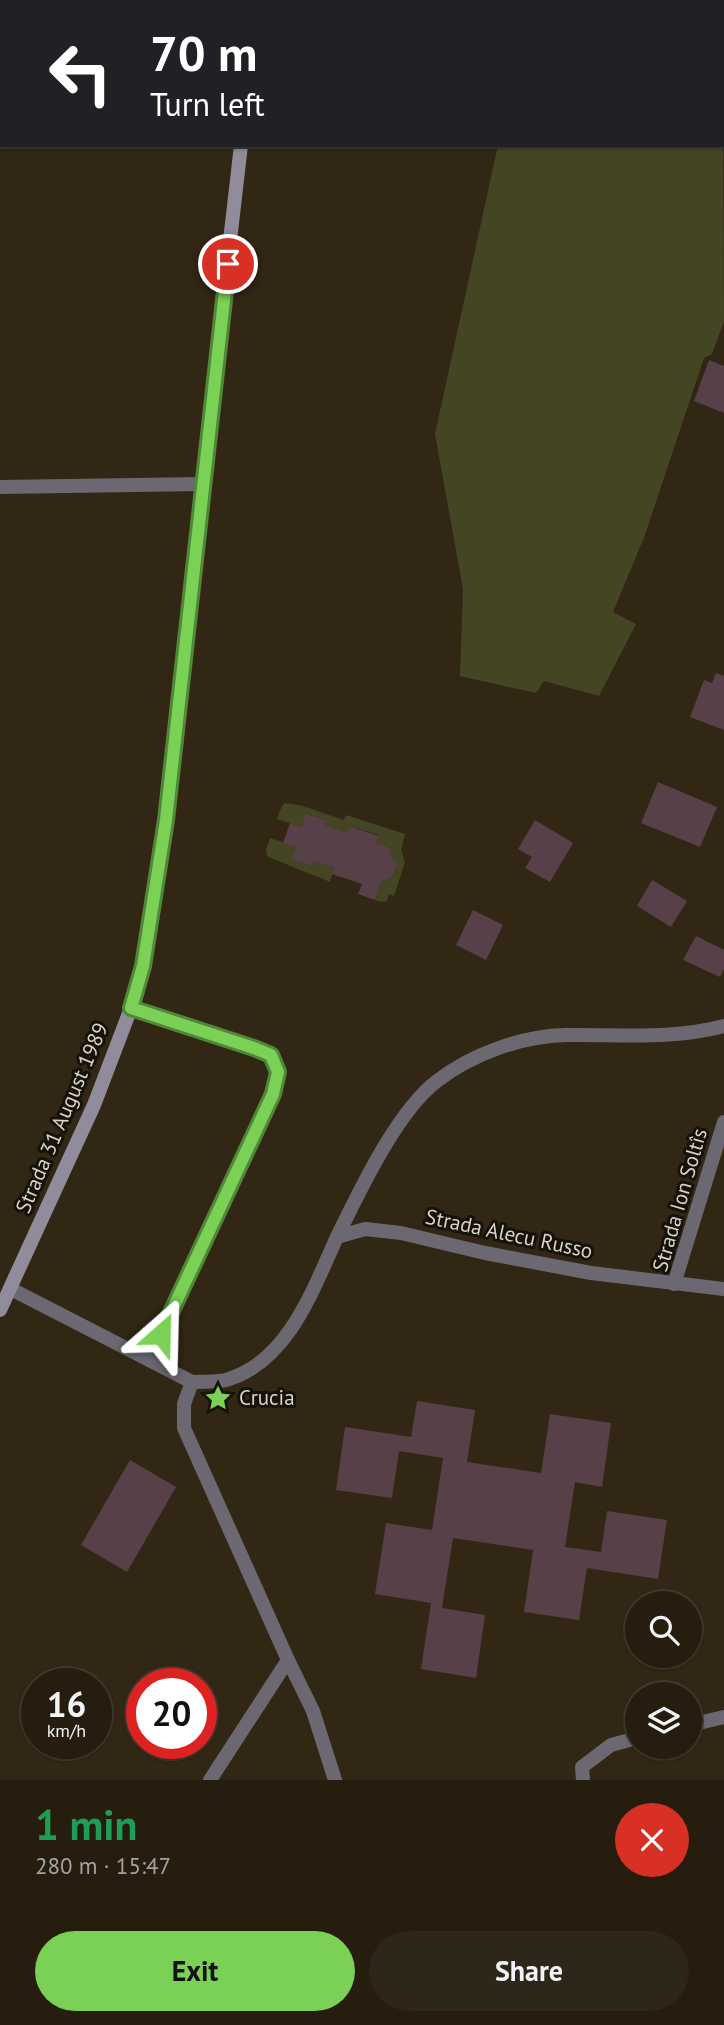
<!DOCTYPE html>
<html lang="en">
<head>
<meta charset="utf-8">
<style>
	:root { --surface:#261d0f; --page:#2e2618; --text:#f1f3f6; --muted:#a4a29e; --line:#423b2f; --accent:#7bd156 }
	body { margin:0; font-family:"PT Sans",sans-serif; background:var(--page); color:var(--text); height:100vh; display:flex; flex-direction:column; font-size:26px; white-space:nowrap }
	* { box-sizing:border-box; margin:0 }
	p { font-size:23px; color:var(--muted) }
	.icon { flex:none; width:38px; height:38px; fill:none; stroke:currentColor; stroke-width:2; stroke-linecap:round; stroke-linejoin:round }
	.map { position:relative; height:1780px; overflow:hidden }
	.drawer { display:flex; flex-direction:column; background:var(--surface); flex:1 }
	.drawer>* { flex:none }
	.guide { position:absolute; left:0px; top:0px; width:724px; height:147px; box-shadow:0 2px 5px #0004,0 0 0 2px var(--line); background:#202124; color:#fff; overflow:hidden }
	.buttons { position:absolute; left:625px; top:1591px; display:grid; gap:14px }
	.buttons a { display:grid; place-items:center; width:77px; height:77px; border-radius:50%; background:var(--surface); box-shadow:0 2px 5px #0004,0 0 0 2px var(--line); font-size:35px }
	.speed { position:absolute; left:21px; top:1668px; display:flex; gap:14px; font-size:35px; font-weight:700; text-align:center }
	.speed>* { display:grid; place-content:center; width:91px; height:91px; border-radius:50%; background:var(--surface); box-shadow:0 2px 5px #0004,0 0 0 2px var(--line); line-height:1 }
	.speed small { font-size:18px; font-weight:400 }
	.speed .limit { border:10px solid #d22; background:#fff; color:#111 }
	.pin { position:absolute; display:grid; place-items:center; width:60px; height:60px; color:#fff; margin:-30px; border:4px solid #fff; border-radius:50%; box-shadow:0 2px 7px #0007 }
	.me { position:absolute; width:77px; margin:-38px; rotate:25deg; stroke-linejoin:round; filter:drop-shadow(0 0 5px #0008) }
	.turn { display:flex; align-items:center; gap:24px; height:147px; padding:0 35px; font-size:32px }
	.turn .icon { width:91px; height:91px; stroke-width:2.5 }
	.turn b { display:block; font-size:49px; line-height:60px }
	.round { display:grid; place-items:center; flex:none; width:74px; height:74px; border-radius:37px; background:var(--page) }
	.summary { display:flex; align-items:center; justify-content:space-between; height:119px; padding:0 35px }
	h1 { font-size:42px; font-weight:700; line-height:52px; color:#1e9e55 }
	.action { display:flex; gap:14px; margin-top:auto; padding:14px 35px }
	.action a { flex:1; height:80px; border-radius:42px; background:var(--accent); color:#111; font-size:28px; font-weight:700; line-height:80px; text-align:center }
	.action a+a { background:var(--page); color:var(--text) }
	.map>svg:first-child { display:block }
	.green { fill:#444623 }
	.building { fill:#574048 }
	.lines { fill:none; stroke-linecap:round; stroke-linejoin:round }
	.lane { stroke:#6b6872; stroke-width:14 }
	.street { stroke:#6b6872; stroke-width:14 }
	.secondary { stroke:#908c9c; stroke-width:14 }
	.route-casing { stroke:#508838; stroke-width:18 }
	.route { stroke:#7bd156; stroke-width:12 }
	.labels { text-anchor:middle; stroke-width:6; stroke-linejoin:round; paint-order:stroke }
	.street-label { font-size:21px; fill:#d9d2c6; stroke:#161109 }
	.poi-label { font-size:21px; fill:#d9d2c6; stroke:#161109; text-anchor:start }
</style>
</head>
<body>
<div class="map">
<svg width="724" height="1780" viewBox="0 0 724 1780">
	<rect width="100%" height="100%" fill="#322714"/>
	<g class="green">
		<polygon points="723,67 724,321 712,354 704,358 645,535 613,612 636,624 599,696 544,681 536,693 460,676 463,589 435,434 498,145 723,145"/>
		<polygon points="285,803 303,806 344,820 346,815 405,834 401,850 405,862 394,896 389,894 387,901 380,902 375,900 381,882 391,878 398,864 390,855 392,848 376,843 379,835 351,826 348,833 325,825 327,820 307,814 302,827 277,819 282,806"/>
		<polygon points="270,838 296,847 292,859 312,866 314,861 334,868 330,882 271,858 267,856 266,849"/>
	</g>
	<g class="building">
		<polygon points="709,360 724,366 724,413 694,401"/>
		<polygon points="716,673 724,676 724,730 690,717 704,680 712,683"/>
		<polygon points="658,782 717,807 700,847 641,823"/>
		<polygon points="306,814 327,820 325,825 348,833 350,826 379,836 376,843 392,848 390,855 398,864 391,878 381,882 375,900 358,894 362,884 332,874 334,868 314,861 312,866 291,859 296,847 283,843 290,823 302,827"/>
		<polygon points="535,820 573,843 550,882 525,868 532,857 518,849"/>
		<polygon points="652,880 687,901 671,927 637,906"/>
		<polygon points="473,910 503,925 486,960 456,945"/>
		<polygon points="696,936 724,950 724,969 720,977 683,960"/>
		<polygon points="417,1401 475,1410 467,1462 541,1473 550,1414 611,1423 602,1487 575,1482 565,1547 601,1552 607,1511 667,1520 658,1579 587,1568 579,1620 524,1612 533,1550 453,1538 442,1608 485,1615 476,1678 421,1669 431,1603 375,1594 386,1523 432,1530 443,1458 399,1451 392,1498 336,1490 345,1427 411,1437"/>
		<polygon points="130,1460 176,1487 127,1572 81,1545"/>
	</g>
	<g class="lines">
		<polyline class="lane" points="131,1008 254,1048 271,1055 278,1072 273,1094 149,1358"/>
		<g class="street">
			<polyline points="521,0 524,2"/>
			<polyline points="723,50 724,50"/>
			<polyline points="0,487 202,484"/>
			<path d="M337,1237C359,1192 397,1111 437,1081C472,1054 522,1036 565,1035C620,1034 671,1040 724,1026"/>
			<polyline points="674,1284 724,1122"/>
			<polyline points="11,1289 192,1382 184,1404 184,1428 288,1660 313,1711 335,1780"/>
			<path d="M192,1382C203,1381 219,1383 229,1379C289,1360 313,1289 337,1237L365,1229L401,1233L485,1253L591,1273L724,1289"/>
			<polyline points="690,1725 724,1717"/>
			<polyline points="210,1780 288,1660"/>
			<polyline points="583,1780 582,1767 611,1745 637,1738"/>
		</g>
		<g class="secondary">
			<polyline points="258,2 258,0"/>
			<polyline points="0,1310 94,1105 131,1008 143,966 163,845 176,745 202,484 241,145"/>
		</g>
	</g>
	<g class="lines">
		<g class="route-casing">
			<polyline id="route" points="161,1334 273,1094 278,1072 271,1055 254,1048 131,1008 143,966 166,820 228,264"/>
		</g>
		<use href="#route" class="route"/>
	</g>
	<defs>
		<g id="sight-bare" transform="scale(2.1)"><path d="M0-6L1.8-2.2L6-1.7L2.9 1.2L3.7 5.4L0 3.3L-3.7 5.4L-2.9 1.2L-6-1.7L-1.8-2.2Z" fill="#7bd156" stroke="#161109" stroke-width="2.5" paint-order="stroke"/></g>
	</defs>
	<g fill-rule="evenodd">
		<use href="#sight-bare" x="218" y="1398"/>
	</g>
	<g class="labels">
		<g class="street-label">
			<text transform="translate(62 1118) rotate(-67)" y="7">Strada 31 August 1989</text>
			<text transform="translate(680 1200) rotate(-74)" y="7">Strada Ion Soltîs</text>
			<text transform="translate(509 1234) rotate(12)" y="7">Strada Alecu Russo</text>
		</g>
		<g class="poi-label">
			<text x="239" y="1405">Crucia</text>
		</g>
	</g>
</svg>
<div class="buttons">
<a><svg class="icon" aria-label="search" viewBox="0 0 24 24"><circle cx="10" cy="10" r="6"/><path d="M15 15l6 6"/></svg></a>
<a><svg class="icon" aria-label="layers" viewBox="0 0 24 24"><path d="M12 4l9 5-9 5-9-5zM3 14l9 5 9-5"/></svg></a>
</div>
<div class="speed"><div>16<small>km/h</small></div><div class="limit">20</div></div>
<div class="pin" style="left:228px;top:264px;background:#d93025"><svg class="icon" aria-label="arrive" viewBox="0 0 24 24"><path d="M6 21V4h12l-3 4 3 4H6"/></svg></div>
<svg class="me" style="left:161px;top:1334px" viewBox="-20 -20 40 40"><path d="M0-17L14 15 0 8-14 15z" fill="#7bd156" stroke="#fff" stroke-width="4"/></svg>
<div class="guide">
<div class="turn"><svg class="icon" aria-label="left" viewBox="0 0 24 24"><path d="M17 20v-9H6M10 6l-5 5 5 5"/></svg><div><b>70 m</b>Turn left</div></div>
</div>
</div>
<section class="drawer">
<div class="summary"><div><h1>1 min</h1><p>280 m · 15:47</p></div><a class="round" style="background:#d93025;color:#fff"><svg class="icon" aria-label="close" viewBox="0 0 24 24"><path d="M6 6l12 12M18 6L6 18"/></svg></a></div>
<div class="action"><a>Exit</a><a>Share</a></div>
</section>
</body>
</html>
